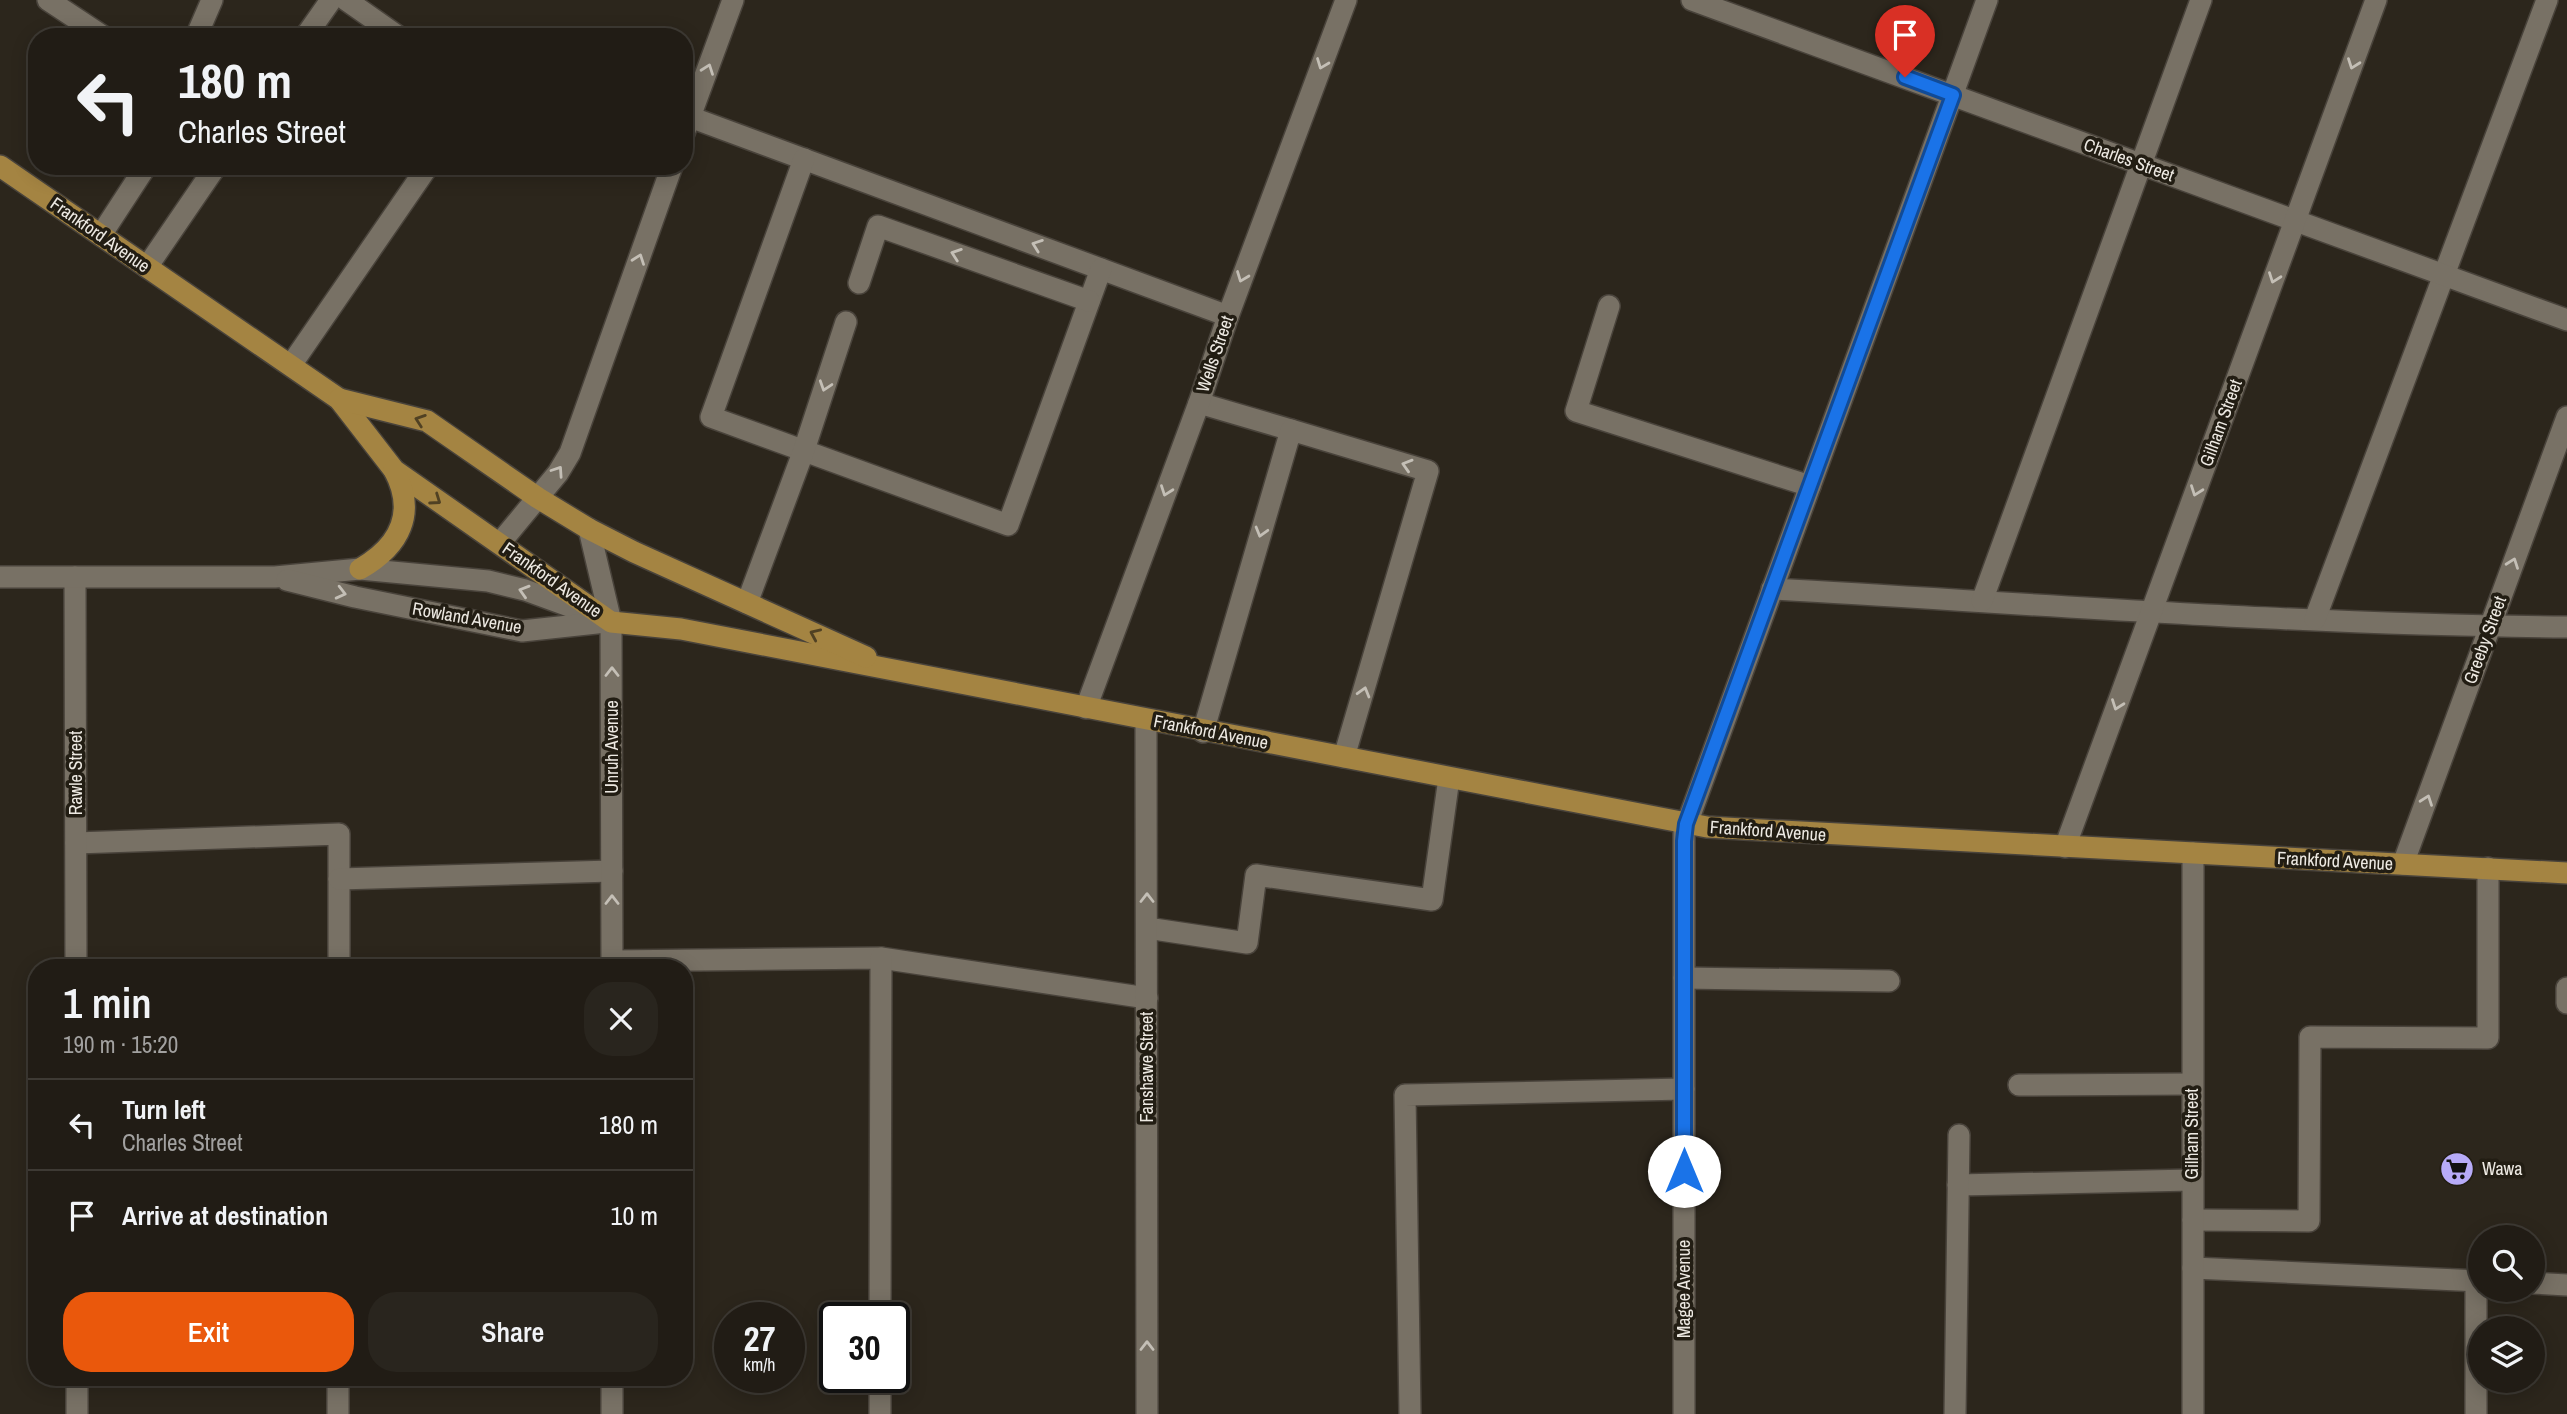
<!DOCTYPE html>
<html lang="en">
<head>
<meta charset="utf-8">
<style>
	:root { --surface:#211c15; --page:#29251e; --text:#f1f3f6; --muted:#a2a1a0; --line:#3e3a34; --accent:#ea580c }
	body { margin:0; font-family:"Archivo Narrow",sans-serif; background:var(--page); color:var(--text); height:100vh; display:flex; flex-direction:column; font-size:26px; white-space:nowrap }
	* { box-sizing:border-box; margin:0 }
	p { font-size:23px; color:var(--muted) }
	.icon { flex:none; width:38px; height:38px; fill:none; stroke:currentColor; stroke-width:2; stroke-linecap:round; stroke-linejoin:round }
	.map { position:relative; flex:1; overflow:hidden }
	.sheet { position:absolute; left:28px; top:959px; width:665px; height:427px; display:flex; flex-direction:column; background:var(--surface); border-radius:28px; box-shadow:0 4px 18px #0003,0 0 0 2px var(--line) }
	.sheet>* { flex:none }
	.hud { position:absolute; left:28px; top:28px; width:665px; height:147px; border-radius:28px; box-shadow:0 4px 18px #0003,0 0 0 2px var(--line); background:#211c15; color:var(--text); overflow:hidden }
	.buttons { position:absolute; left:2468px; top:1225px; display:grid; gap:14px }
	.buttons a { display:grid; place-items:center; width:77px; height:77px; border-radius:50%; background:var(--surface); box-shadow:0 4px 18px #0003,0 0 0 2px var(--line); font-size:35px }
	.speed { position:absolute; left:714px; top:1302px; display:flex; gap:14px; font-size:35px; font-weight:700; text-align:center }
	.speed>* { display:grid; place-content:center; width:91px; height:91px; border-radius:50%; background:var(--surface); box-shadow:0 4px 18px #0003,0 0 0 2px var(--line); line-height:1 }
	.speed small { font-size:18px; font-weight:400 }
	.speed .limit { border:4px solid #111; border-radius:10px; background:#fff; color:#111 }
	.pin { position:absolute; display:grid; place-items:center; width:60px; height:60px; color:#fff; margin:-72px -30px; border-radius:50% 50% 50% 0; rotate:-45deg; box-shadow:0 0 7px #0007 }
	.pin .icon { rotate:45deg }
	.me { position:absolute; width:77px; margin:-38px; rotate:0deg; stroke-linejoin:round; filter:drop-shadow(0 0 5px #0008) }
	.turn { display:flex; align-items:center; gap:24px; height:147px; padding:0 35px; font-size:32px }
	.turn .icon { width:91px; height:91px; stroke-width:2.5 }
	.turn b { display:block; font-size:49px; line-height:60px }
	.round { display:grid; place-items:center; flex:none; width:74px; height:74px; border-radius:28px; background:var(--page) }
	.overview { display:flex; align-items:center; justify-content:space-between; height:119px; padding:0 35px }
	h1 { font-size:42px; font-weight:600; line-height:52px }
	.cta { display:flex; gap:14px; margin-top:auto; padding:14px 35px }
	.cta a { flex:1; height:80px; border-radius:28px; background:var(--accent); color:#fff; font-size:28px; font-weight:600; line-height:80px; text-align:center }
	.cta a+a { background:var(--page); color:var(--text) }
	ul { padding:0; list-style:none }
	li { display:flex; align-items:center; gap:21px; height:91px; padding:0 35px; border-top:2px solid var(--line) }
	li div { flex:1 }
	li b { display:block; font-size:26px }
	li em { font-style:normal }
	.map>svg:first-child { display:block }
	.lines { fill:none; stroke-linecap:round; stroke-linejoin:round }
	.lane-casing { stroke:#49433b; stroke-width:24 }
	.street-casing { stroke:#49433b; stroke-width:24 }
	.secondary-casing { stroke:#49433b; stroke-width:24 }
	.primary-casing { stroke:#49433b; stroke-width:24 }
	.lane { stroke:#787165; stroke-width:21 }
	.street { stroke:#787165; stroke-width:21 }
	.secondary { stroke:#787165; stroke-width:21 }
	.primary { stroke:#a48442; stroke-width:21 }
	.oneway { stroke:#c4bfb6 }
	.oneway2 { stroke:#504123 }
	.route-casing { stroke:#114b97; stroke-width:18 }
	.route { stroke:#1a73e8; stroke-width:12 }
	.labels { text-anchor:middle; stroke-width:7; stroke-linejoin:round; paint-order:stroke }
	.street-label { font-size:18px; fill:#ede9e2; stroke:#221d13 }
	.poi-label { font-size:18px; fill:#ede9e2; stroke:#221d13; text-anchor:start }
</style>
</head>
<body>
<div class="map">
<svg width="2567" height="1414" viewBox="0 0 2567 1414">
	<rect width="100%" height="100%" fill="#2c261c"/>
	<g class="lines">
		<g class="lane-casing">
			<g id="lane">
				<polyline points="48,0 104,37"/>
				<polyline points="346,0 399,37"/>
				<polyline points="196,37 212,0"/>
				<polyline points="305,37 331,0"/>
				<polyline points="690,117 1228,316"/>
				<polyline points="804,159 711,417 1008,525 1101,269"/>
				<polyline points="101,235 146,166"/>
				<polyline points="147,267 216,166"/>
				<polyline points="859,283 878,226 1089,301"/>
				<polyline points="1609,306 1576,411 1810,486"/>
				<polyline points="291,365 428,166"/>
				<polyline points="1199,403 1291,430"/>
				<path d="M1772,589C2037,604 2302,625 2567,627"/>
				<polyline points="1982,601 2201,0"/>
				<polyline points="747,603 804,450 846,322"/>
				<polyline points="2315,619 2547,0"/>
				<polyline points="1203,732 1291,430 1428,471 1344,757"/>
				<polyline points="76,843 339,834 339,968"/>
				<polyline points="339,879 612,871"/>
				<polyline points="1147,928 1247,943 1256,875 1432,900 1449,778"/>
				<polyline points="612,961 881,958 1147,998"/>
				<polyline points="1684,978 1889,981"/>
				<polyline points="2567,988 2567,1003"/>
				<polyline points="2019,1085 2192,1084"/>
				<polyline points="1958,1185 2192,1180"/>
				<polyline points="2193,1220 2309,1221 2310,1037 2488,1038 2488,868"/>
				<polyline points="2193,1268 2480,1281"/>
				<polyline points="2532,1283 2567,1285"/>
				<polyline points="880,1318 881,958"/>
				<polyline points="338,1414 338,1377"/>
				<polyline points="880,1414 880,1377"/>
				<polyline points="1410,1414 1405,1095 1684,1089"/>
				<polyline points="1955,1414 1959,1135"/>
				<polyline points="2476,1414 2476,1281"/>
			</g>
		</g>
		<g class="street-casing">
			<g id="street">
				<polyline points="1692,0 2567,320"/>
				<polyline points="684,133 733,0"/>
				<polyline points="589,529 611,622 612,968"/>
				<polyline points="500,543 558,473 570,453 672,166"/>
				<polyline points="75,577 76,968"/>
				<polyline points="1086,708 1199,403 1228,316 1346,0"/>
				<polyline points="1146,720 1147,1414"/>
				<polyline points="2065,847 2376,0"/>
				<polyline points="2193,853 2193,1414"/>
				<polyline points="2403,864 2567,417"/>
				<polyline points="77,1377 77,1414"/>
				<polyline points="612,1377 612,1414"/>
				<polyline points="1684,1414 1684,832 1987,0"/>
			</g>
		</g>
		<g class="secondary-casing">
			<g id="secondary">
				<polyline points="0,577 275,577 360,569 488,581 525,590 596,616"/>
				<polyline points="287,580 355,597 522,631 606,622"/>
			</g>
		</g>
		<g class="primary-casing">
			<g id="primary">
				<polyline points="0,166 339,399 394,470 611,622 681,629 1707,827 2567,873"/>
				<polyline points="339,399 427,421 538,498 589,529 634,552 866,657"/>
				<path d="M360,569C400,546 417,513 394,470"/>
			</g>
		</g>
		<use href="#lane" class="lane"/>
		<use href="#street" class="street"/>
		<use href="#secondary" class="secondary"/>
		<use href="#primary" class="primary"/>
	</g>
	<defs><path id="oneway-chevron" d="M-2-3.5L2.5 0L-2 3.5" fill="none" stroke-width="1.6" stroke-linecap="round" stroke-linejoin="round" transform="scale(1.75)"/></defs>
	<g class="oneway">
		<use href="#oneway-chevron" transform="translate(1322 64) rotate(111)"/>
		<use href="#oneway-chevron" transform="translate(2353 64) rotate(110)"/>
		<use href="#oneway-chevron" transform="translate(708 69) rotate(-70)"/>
		<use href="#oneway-chevron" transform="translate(1037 245) rotate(-160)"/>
		<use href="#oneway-chevron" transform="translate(956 254) rotate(-161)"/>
		<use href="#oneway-chevron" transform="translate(639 259) rotate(-70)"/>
		<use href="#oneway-chevron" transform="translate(1242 277) rotate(111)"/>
		<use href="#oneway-chevron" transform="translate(2274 278) rotate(110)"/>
		<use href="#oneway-chevron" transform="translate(825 386) rotate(108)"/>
		<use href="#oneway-chevron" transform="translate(1407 465) rotate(-163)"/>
		<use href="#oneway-chevron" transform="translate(558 471) rotate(-56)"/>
		<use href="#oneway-chevron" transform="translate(1166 491) rotate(110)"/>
		<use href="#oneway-chevron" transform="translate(2196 491) rotate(110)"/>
		<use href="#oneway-chevron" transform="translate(1261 532) rotate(106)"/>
		<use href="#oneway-chevron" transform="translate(2513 563) rotate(-70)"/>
		<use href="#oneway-chevron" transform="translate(524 591) rotate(-163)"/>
		<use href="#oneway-chevron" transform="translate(341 593) rotate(14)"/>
		<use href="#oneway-chevron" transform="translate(612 672) rotate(-90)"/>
		<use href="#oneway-chevron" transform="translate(1364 692) rotate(-74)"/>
		<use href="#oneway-chevron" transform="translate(2117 705) rotate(110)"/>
		<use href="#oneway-chevron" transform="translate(2427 800) rotate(-70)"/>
		<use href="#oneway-chevron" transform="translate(1147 898) rotate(-90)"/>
		<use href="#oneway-chevron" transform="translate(612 900) rotate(-90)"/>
		<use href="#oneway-chevron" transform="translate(1147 1346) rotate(-90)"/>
	</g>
	<g class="oneway2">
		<use href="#oneway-chevron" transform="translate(420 420) rotate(-161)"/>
		<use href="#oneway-chevron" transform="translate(436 500) rotate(35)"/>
		<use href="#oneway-chevron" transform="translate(815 634) rotate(-156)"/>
	</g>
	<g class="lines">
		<g class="route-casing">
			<polyline id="route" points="1684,1171 1684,841 1686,824 1953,95 1905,77"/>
		</g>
		<use href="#route" class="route"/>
	</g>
	<defs>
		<g id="supermarket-disc" transform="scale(1.75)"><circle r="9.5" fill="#b7abf8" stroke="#221d13"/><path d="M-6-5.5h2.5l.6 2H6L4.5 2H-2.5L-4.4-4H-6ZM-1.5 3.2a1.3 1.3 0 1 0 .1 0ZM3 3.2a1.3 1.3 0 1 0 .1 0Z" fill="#111"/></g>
	</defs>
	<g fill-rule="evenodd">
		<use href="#supermarket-disc" x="2457" y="1169"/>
	</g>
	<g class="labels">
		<g class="street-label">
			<text transform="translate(2129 160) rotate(20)" y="6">Charles Street</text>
			<text transform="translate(100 235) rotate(35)" y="6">Frankford Avenue</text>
			<text transform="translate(1215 354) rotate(-71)" y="6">Wells Street</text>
			<text transform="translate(2221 423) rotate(-70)" y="6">Gilham Street</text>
			<text transform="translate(552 580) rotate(35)" y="6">Frankford Avenue</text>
			<text transform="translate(467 618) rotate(10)" y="6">Rowland Avenue</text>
			<text transform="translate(2485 640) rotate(-70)" y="6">Greeby Street</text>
			<text transform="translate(1211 732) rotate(11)" y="6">Frankford Avenue</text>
			<text transform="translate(612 747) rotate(-90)" y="6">Unruh Avenue</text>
			<text transform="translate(76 773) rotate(-90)" y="6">Rawle Street</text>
			<text transform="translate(1768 831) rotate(4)" y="6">Frankford Avenue</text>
			<text transform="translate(2335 861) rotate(3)" y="6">Frankford Avenue</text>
			<text transform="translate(1147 1067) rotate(-90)" y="6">Fanshawe Street</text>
			<text transform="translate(2192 1134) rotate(-90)" y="6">Gilham Street</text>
			<text transform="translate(1684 1289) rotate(-90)" y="6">Magee Avenue</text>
		</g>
		<g class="poi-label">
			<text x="2482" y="1175">Wawa</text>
		</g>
	</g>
</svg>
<div class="buttons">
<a><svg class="icon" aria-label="search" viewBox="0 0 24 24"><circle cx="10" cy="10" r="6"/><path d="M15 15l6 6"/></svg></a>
<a><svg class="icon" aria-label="layers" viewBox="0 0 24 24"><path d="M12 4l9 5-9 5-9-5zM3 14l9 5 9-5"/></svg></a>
</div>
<div class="speed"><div>27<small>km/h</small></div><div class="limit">30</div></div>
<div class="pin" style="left:1905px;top:77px;background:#d93025"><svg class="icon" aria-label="arrive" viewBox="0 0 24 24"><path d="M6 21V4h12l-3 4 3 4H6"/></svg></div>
<svg class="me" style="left:1684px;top:1171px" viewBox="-20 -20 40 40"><circle r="19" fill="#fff"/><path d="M0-13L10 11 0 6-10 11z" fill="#1a73e8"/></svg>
<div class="hud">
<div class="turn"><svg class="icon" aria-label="left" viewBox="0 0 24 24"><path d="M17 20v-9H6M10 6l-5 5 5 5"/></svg><div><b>180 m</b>Charles Street</div></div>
</div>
<section class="sheet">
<div class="overview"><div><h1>1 min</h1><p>190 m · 15:20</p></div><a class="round"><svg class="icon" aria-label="close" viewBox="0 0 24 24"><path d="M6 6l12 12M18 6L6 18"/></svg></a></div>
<ul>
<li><svg class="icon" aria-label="left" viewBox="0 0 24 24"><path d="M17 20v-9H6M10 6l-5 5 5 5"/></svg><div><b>Turn left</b><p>Charles Street</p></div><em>180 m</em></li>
<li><svg class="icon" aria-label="arrive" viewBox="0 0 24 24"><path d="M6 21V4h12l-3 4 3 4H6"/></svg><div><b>Arrive at destination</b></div><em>10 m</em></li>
</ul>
<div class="cta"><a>Exit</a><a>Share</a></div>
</section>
</div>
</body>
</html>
